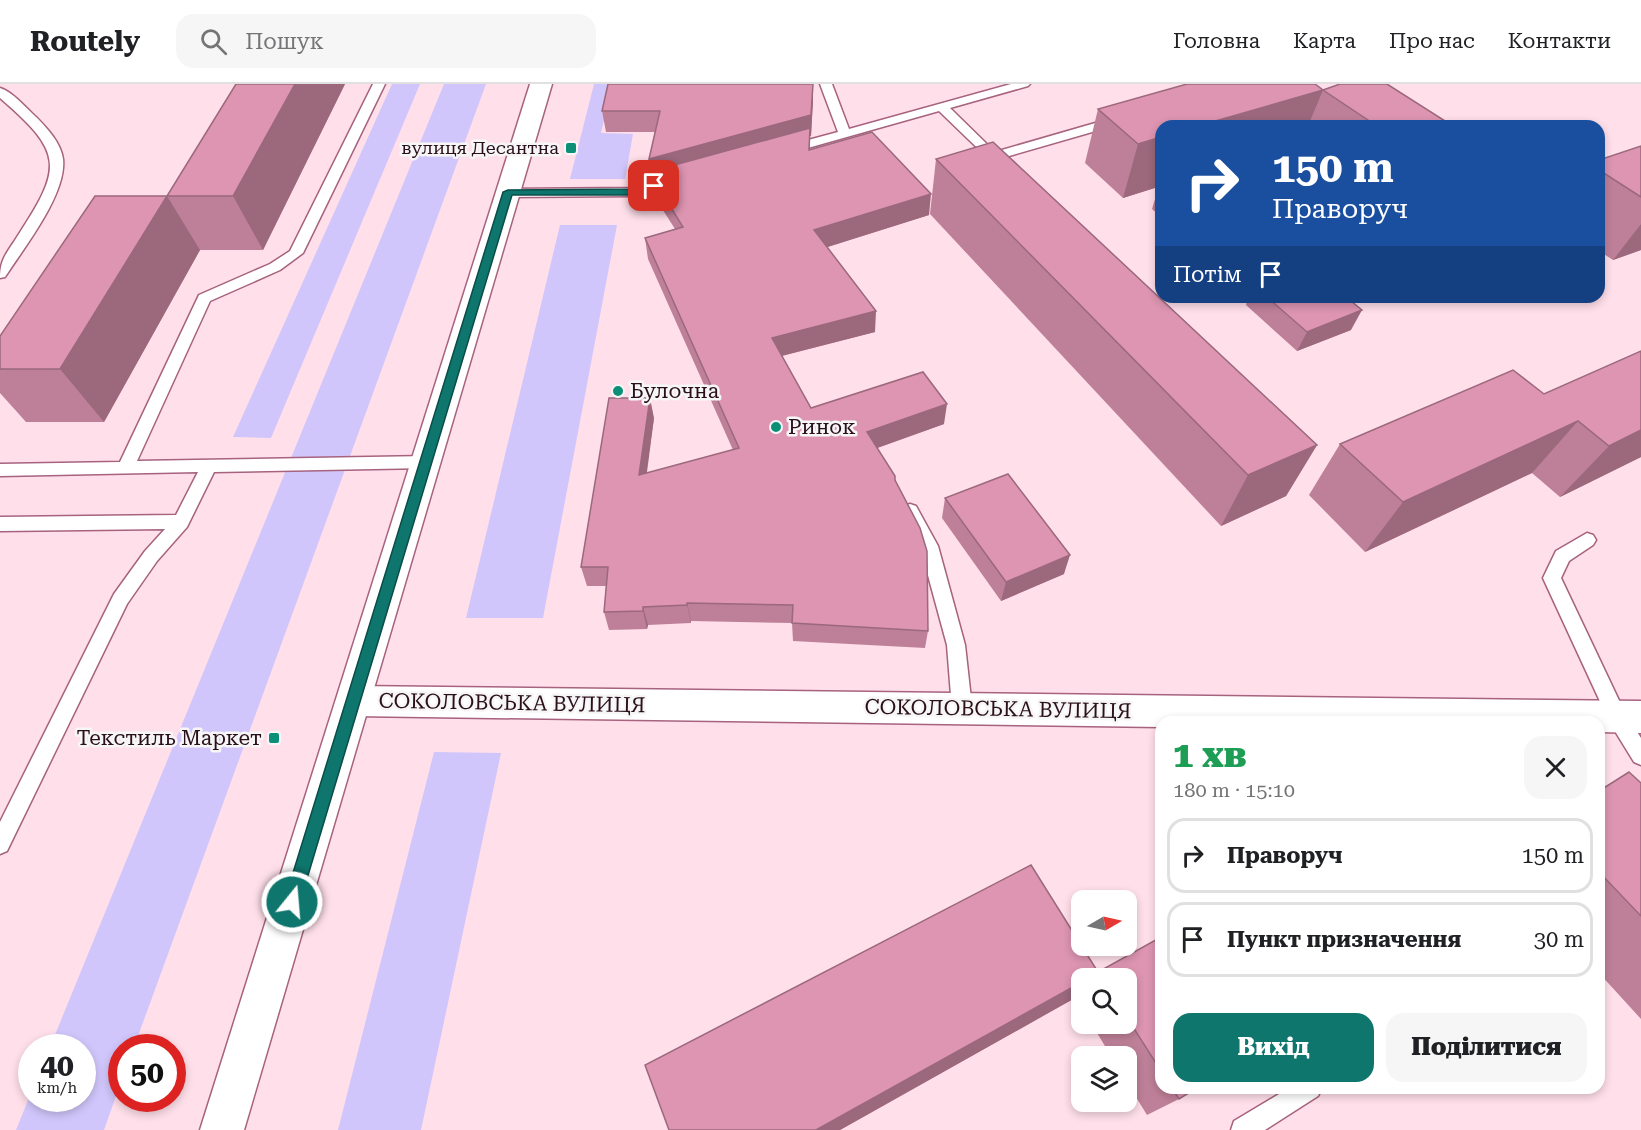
<!DOCTYPE html>
<html lang="uk">
<head>
<meta charset="utf-8">
<style>
	:root { --surface:#fff; --page:#f6f6f6; --text:#202124; --muted:#757577; --line:#e0e0e0; --accent:#0f766e }
	body { margin:0; font-family:"Roboto Serif",serif; background:var(--page); color:var(--text); height:100vh; display:flex; flex-direction:column; font-size:22px; white-space:nowrap }
	* { box-sizing:border-box; margin:0 }
	p { font-size:20px; color:var(--muted) }
	.icon { flex:none; width:33px; height:33px; fill:none; stroke:currentColor; stroke-width:2; stroke-linecap:round; stroke-linejoin:round }
	.map { position:relative; flex:1; overflow:hidden }
	.sheet { position:absolute; left:1155px; top:632px; width:450px; height:378px; display:flex; flex-direction:column; background:var(--surface); border-radius:18px; box-shadow:0 3px 9px #0003 }
	.sheet>* { flex:none }
	.banner { position:absolute; left:1155px; top:36px; width:450px; height:183px; border-radius:18px; box-shadow:0 3px 9px #0003; background:#1a4fa0; color:#fff; overflow:hidden }
	.needle { width:39px; rotate:81deg }
	.buttons { position:absolute; left:1071px; top:806px; display:grid; gap:12px }
	.buttons a { display:grid; place-items:center; width:66px; height:66px; border-radius:12px; background:var(--surface); box-shadow:0 3px 9px #0003; font-size:30px }
	.speed { position:absolute; left:18px; top:950px; display:flex; gap:12px; font-size:30px; font-weight:700; text-align:center }
	.speed>* { display:grid; place-content:center; width:78px; height:78px; border-radius:50%; background:var(--surface); box-shadow:0 3px 9px #0003; line-height:1 }
	.speed small { font-size:15px; font-weight:400 }
	.speed .limit { border:9px solid #d22; background:#fff; color:#111 }
	.pin { position:absolute; display:grid; place-items:center; width:51px; height:51px; color:#fff; margin:-26px; border-radius:12px; box-shadow:0 3px 9px #0006 }
	.me { position:absolute; width:66px; margin:-33px; rotate:17deg; stroke-linejoin:round; filter:drop-shadow(0 0 4px #0008) }
	.turn { display:flex; align-items:center; gap:21px; height:126px; padding:0 18px; font-size:27px }
	.turn .icon { width:78px; height:78px; stroke-width:2.5 }
	.turn b { display:block; font-size:42px; line-height:51px }
	.then { display:flex; align-items:center; height:57px; padding:0 18px; background:#0003; gap:12px; font-size:22px }
	.round { display:grid; place-items:center; flex:none; width:63px; height:63px; border-radius:18px; background:var(--page) }
	.overview { display:flex; align-items:center; justify-content:space-between; height:102px; padding:0 18px }
	h1 { font-size:36px; font-weight:800; line-height:45px; color:#1e9e55 }
	.button { display:flex; gap:12px; margin-top:auto; padding:12px 18px }
	.button a { flex:1; height:69px; border-radius:18px; background:var(--accent); color:#fff; font-size:24px; font-weight:800; line-height:69px; text-align:center }
	.button a+a { background:var(--page); color:var(--text) }
	ul { padding:0; list-style:none }
	li { display:flex; align-items:center; gap:18px; height:75px; margin:0 12px 9px; padding:0 6px; border:3px solid var(--line); border-radius:18px }
	li div { flex:1 }
	li b { display:block; font-size:22px }
	li em { font-style:normal }
	header { display:flex; align-items:center; gap:36px; box-sizing:border-box; height:84px; padding:0 30px; background:var(--surface); border-bottom:2px solid var(--line) }
	header strong { font-size:28px }
	nav { display:flex; gap:33px; margin-inline-start:auto; font-size:21px }
	.search { width:420px; height:54px; background:var(--page); display:flex; align-items:center; gap:15px; box-sizing:border-box; padding:0 21px; border-radius:18px; color:var(--muted); font-size:22px }
	.map>svg:first-child { display:block }
	.green { fill:#d1c6fb }
	.lines { fill:none; stroke-linecap:round; stroke-linejoin:round }
	.service-casing { stroke:#a7627e; stroke-width:3 }
	.minor-casing { stroke:#a7627e; stroke-width:3 }
	.secondary-casing { stroke:#a7627e; stroke-width:3 }
	.service { fill:#fff; fill-rule:evenodd }
	.minor { fill:#fff; fill-rule:evenodd }
	.secondary { fill:#fff; fill-rule:evenodd }
	.wall { fill:#be8098 }
	.shaded-wall { fill:#9b687c }
	.building { fill:#dd95b1; stroke:#9b687c; stroke-width:1.5 }
	.route { fill:#0f766e; stroke:#0a4d48; stroke-width:1.5 }
	.poi-dot { fill:#0b8f76; stroke:#f6f6f6; stroke-width:2 }
	.labels { text-anchor:middle; stroke-width:5; stroke-linejoin:round; paint-order:stroke }
	.far-poi-label { font-size:18px; fill:#2b101c; stroke:#f6f6f6; text-anchor:end }
	.poi-label { font-size:21px; fill:#2b101c; stroke:#f6f6f6; text-anchor:start }
	.street-label { font-size:21px; fill:#2b101c; stroke:#f6f6f6 }
</style>
</head>
<body>
<header>
<strong>Routely</strong>
<div class="search"><svg class="icon" aria-label="search" viewBox="0 0 24 24"><circle cx="10" cy="10" r="6"/><path d="M15 15l6 6"/></svg>Пошук</div>
<nav><a>Головна</a><a>Карта</a><a>Про нас</a><a>Контакти</a></nav>
</header>
<div class="map">
<svg width="1641" height="1046" viewBox="0 0 1641 1046">
	<rect width="100%" height="100%" fill="#ffdfea"/>
	<g class="green">
		<polygon points="392,0 420,0 271,354 233,353"/>
		<polygon points="444,0 486,0 134,963 122,963 121,998 104,1046 16,1046 31,1009 32,1014 82,1014 82,963 50,963"/>
		<polygon points="594,0 642,0 611,6 601,49 633,50 625,95 570,95"/>
		<polygon points="560,141 617,141 543,534 466,534"/>
		<polygon points="434,668 501,669 421,1046 338,1046"/>
	</g>
	<g class="lines">
		<g class="service-casing">
			<g id="service">
				<polygon points="373,0 385,0 303,169 280,186 210,217 137,377 427,372 433,374 435,378 433,382 427,384 214,388 187,443 157,477 127,520 7,767 0,770 0,738 114,510 145,467 165,445 0,447 0,433 176,431 198,388 0,392 0,380 120,378 199,211 270,180 290,167"/>
				<polygon points="820,0 832,0 849,45 1011,0 1030,0 1028,2 950,24 995,68 1116,33 1122,37 1120,40 1002,74 1005,78 999,82 995,81 939,27 790,69 782,69 780,66 782,63 838,48"/>
				<path d="M0,4C13,8 26,24 36,33C47,44 61,59 63,75C67,110 23,165 5,193L0,194C0,175 7,169 17,153C63,83 64,69 0,14Z"/>
				<polygon points="673,93 678,94 679,97 678,100 632,112 508,113 502,109 508,105 632,104"/>
				<polygon points="910,420 916,422 938,462 965,561 972,624 969,630 962,633 955,630 952,624 947,561 920,462 902,427 904,422"/>
				<polygon points="1587,449 1593,451 1596,456 1593,461 1569,477 1561,494 1624,627 1641,654 1641,681 1634,678 1610,639 1543,494 1556,467"/>
				<polygon points="1289,1004 1322,1004 1318,1012 1265,1046 1231,1046 1234,1037"/>
			</g>
		</g>
		<g class="minor-casing">
			<polygon id="minor" points="354,602 1641,617 1641,649 1599,648 1599,638 1161,638 1161,643 354,632 342,628 336,617 342,606"/>
		</g>
		<g class="secondary-casing">
			<polygon id="secondary" points="530,0 552,0 244,1046 200,1046"/>
		</g>
		<use href="#service" class="service"/>
		<use href="#minor" class="minor"/>
		<use href="#secondary" class="secondary"/>
	</g>
	<g class="wall">
		<polygon points="236,0 345,0 263,166 200,166 104,338 26,338 0,309 0,252 167,112"/>
		<polygon points="813,0 813,16 811,52 810,52 810,66 929,131 827,163 875,248 782,272 811,324 944,340 877,364 895,396 928,547 925,564 793,557 792,539 691,537 691,539 648,541 647,545 609,546 604,528 606,502 587,502 581,483 654,334 646,389 733,366 648,175 645,154 675,145 652,109 649,88 651,87 649,75 655,48 606,48 602,27"/>
		<polygon points="1323,6 1453,42 1161,42 1161,133 1152,125 1158,105 1161,102 1123,114 1085,79 1098,25"/>
		<polygon points="1641,62 1641,166 1613,176 1599,167 1599,76"/>
		<polygon points="936,75 1317,361 1286,412 1221,442 930,130"/>
		<polygon points="1243,213 1346,213 1351,246 1297,267 1246,221 1247,217"/>
		<polygon points="1544,310 1641,373 1560,413 1532,389 1365,468 1309,411 1340,360"/>
		<polygon points="945,414 1064,490 1001,517 942,434"/>
		<polygon points="1641,699 1641,935 1599,889 1599,707"/>
		<polygon points="1031,781 1098,888 1161,853 1161,1004 1197,1004 1179,1015 1147,1031 1126,997 1126,972 1111,972 1091,939 1126,939 1126,894 1082,894 1082,924 1075,914 840,1046 669,1046 645,981"/>
	</g>
	<g class="shaded-wall">
		<polygon points="295,0 345,0 263,166 233,112"/>
		<polygon points="813,0 813,16 811,52 810,52 809,87 652,92 649,75"/>
		<polygon points="1323,6 1308,42 1198,42"/>
		<polygon points="1161,53 1161,102 1123,114 1138,60"/>
		<polygon points="931,110 929,131 815,167 814,146"/>
		<polygon points="167,112 200,166 104,338 60,285"/>
		<polygon points="1641,140 1641,166 1613,176"/>
		<polygon points="1362,226 1351,246 1297,267 1307,248"/>
		<polygon points="876,227 875,248 773,274 772,254"/>
		<polygon points="650,314 654,334 644,411 639,391"/>
		<polygon points="947,320 944,340 866,368 867,348"/>
		<polygon points="1578,337 1532,389 1365,468 1403,418"/>
		<polygon points="1641,346 1641,373 1560,413 1609,362"/>
		<polygon points="1317,361 1286,412 1221,442 1248,391"/>
		<polygon points="1070,471 1064,490 1001,517 1006,498"/>
		<polygon points="687,519 691,537 691,539 687,521"/>
		<polygon points="643,523 648,541 647,545 643,527"/>
		<polygon points="1082,898 1082,907 1075,914 840,1046 816,1046"/>
	</g>
	<g class="building">
		<polygon points="236,0 295,0 233,112 167,112"/>
		<polygon points="608,0 813,0 811,31 649,75 660,27 602,27"/>
		<polygon points="1187,0 1315,0 1323,6 1198,42 1161,42 1161,53 1138,60 1098,25"/>
		<polygon points="1340,0 1387,0 1453,42 1377,42 1323,6"/>
		<polygon points="810,44 809,66 872,48 931,110 814,146 876,227 772,254 811,324 923,288 947,320 867,348 895,392 895,396 920,444 927,467 928,547 792,539 793,521 687,519 687,521 643,523 643,527 604,528 608,483 581,483 609,314 650,314 639,391 739,364 645,154 683,143 649,88"/>
		<polygon points="993,58 1317,361 1248,391 936,75"/>
		<polygon points="1641,62 1641,113 1599,86 1599,76"/>
		<polygon points="95,112 167,112 60,285 0,285 0,252"/>
		<polygon points="1267,213 1346,213 1362,226 1307,248"/>
		<polygon points="1641,267 1641,346 1609,362 1578,337 1403,418 1340,360 1513,286 1544,310"/>
		<polygon points="1008,390 1070,471 1006,498 945,414"/>
		<polygon points="1629,688 1641,699 1641,832 1599,788 1599,707"/>
		<polygon points="1031,781 1098,888 1088,894 1082,894 1082,898 816,1046 669,1046 645,981"/>
		<polygon points="1161,853 1161,987 1126,932 1126,894 1102,894 1098,888"/>
		<polygon points="1172,1004 1197,1004 1179,1015"/>
	</g>
	<polygon class="route" points="654,99 657,100 657,104 632,111 512,111 300,818 298,824 292,826 286,824 284,818 503,108 508,106 632,105"/>
	<g class="poi-dot">
		<rect x="565" y="58" width="12" height="12" rx="3"/>
		<circle cx="618" cy="307" r="6"/>
		<circle cx="776" cy="343" r="6"/>
		<rect x="268" y="648" width="12" height="12" rx="3"/>
	</g>
	<g class="labels">
		<g class="far-poi-label">
			<text x="559" y="70">вулиця Десантна</text>
		</g>
		<g class="poi-label">
			<text x="630" y="314">Булочна</text>
			<text x="788" y="350">Ринок</text>
			<text x="262" y="661" text-anchor="end">Текстиль Маркет</text>
		</g>
		<g class="street-label">
			<text transform="translate(512 619) rotate(1)" y="7">СОКОЛОВСЬКА ВУЛИЦЯ</text>
			<text transform="translate(998 625) rotate(1)" y="7">СОКОЛОВСЬКА ВУЛИЦЯ</text>
		</g>
	</g>
</svg>
<div class="buttons">
<a><svg class="needle" viewBox="-14 -14 28 28"><path d="M0-13l5 13h-10z" fill="#e53935"/><path d="M0 13l5-13h-10z" fill="#757577"/></svg></a>
<a><svg class="icon" aria-label="search" viewBox="0 0 24 24"><circle cx="10" cy="10" r="6"/><path d="M15 15l6 6"/></svg></a>
<a><svg class="icon" aria-label="layers" viewBox="0 0 24 24"><path d="M12 4l9 5-9 5-9-5zM3 14l9 5 9-5"/></svg></a>
</div>
<div class="speed"><div>40<small>km/h</small></div><div class="limit">50</div></div>
<div class="pin" style="left:654px;top:102px;background:#d93025"><svg class="icon" aria-label="arrive" viewBox="0 0 24 24"><path d="M6 21V4h12l-3 4 3 4H6"/></svg></div>
<svg class="me" style="left:292px;top:818px" viewBox="-20 -20 40 40"><circle r="17" fill="#0f766e" stroke="#fff" stroke-width="3"/><path d="M0-11L8 9 0 5-8 9z" fill="#fff"/></svg>
<div class="banner">
<div class="turn"><svg class="icon" aria-label="right" viewBox="0 0 24 24"><path d="M7 20v-9h11M14 6l5 5-5 5"/></svg><div><b>150 m</b>Праворуч</div></div>
<div class="then">Потім<svg class="icon" aria-label="arrive" viewBox="0 0 24 24"><path d="M6 21V4h12l-3 4 3 4H6"/></svg></div>
</div>
<section class="sheet">
<div class="overview"><div><h1>1 хв</h1><p>180 m · 15:10</p></div><a class="round"><svg class="icon" aria-label="close" viewBox="0 0 24 24"><path d="M6 6l12 12M18 6L6 18"/></svg></a></div>
<ul>
<li><svg class="icon" aria-label="right" viewBox="0 0 24 24"><path d="M7 20v-9h11M14 6l5 5-5 5"/></svg><div><b>Праворуч</b></div><em>150 m</em></li>
<li><svg class="icon" aria-label="arrive" viewBox="0 0 24 24"><path d="M6 21V4h12l-3 4 3 4H6"/></svg><div><b>Пункт призначення</b></div><em>30 m</em></li>
</ul>
<div class="button"><a>Вихід</a><a>Поділитися</a></div>
</section>
</div>
</body>
</html>
